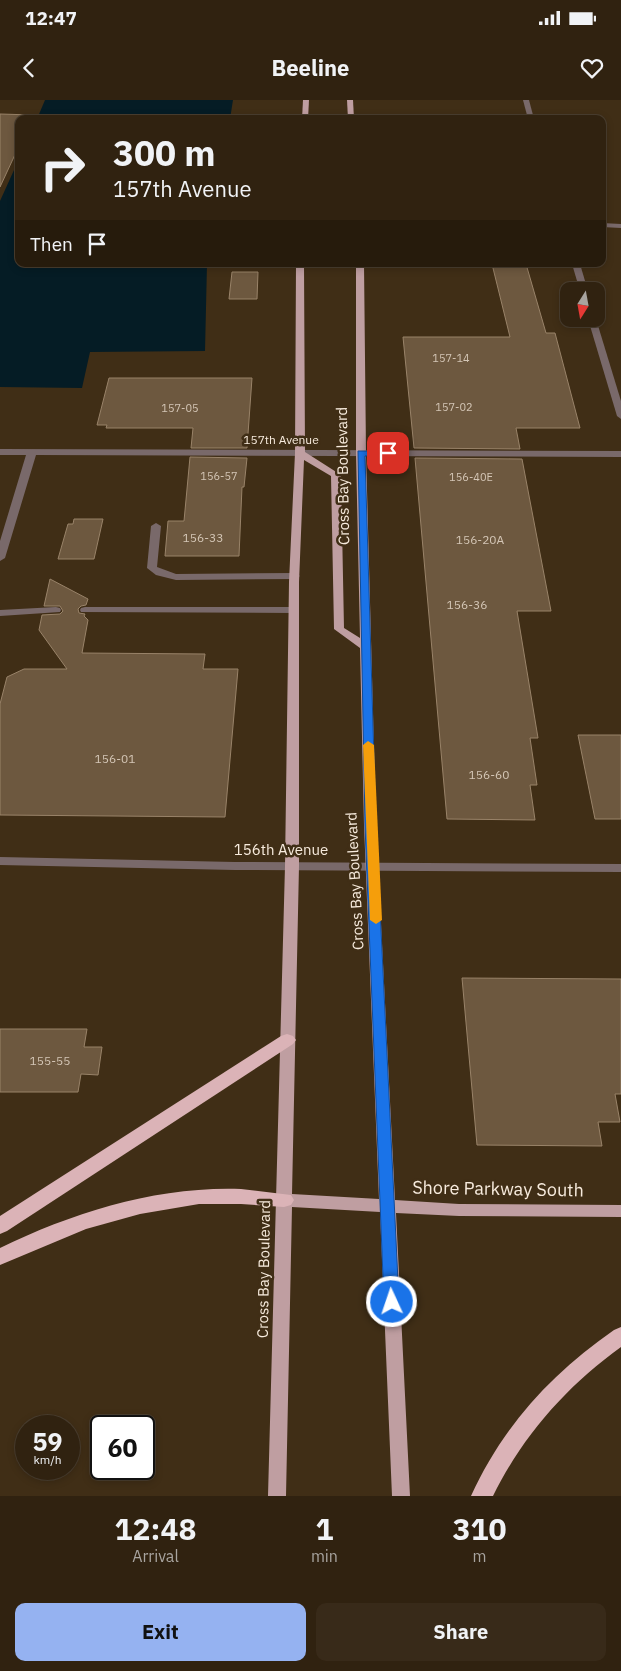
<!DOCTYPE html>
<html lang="en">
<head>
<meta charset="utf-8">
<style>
	:root { --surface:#302210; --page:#382a19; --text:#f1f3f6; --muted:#a8a49f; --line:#4b3f30; --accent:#95b2f1 }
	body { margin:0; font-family:"IBM Plex Sans",sans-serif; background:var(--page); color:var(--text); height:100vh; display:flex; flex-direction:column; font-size:19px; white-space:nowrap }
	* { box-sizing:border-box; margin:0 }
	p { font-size:16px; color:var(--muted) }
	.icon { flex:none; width:28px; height:28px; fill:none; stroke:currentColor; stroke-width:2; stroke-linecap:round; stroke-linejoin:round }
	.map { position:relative; height:1396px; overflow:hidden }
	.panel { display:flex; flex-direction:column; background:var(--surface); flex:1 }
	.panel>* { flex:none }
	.banner { position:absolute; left:15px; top:15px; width:591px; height:152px; border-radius:10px; box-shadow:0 2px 8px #0003,0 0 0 1px var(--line); background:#302210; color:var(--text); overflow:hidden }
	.needle { width:32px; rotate:191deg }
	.tools { position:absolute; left:560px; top:182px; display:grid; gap:10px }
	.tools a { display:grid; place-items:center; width:45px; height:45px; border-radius:10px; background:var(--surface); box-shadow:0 2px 8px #0003,0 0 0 1px var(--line); font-size:25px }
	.speed { position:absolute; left:15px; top:1315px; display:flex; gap:10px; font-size:25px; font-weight:700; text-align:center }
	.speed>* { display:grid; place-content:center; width:65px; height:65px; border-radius:50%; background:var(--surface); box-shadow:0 2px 8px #0003,0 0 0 1px var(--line); line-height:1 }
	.speed small { font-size:12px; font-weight:400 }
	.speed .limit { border:2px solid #111; border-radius:8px; background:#fff; color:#111 }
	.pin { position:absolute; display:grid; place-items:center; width:42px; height:42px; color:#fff; margin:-21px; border-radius:10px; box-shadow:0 2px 8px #0006 }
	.me { position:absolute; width:55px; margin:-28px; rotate:357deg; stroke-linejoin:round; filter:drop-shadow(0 0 4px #0008) }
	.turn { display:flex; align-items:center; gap:18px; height:105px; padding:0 15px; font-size:22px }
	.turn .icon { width:65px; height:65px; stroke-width:2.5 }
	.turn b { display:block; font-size:35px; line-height:42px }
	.then { display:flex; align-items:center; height:48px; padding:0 15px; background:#0003; gap:10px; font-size:19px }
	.eta { display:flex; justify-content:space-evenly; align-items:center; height:85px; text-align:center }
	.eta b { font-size:30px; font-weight:700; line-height:35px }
	.action { display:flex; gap:10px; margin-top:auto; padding:10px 15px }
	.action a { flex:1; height:58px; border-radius:10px; background:var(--accent); color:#111; font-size:20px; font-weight:700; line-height:58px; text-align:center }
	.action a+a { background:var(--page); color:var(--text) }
	.status { display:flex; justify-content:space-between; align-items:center; height:35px; padding:0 25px; background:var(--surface); direction:ltr }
	.status svg { height:14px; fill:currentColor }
	header { display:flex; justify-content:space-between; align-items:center; height:65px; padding:0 15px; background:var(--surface); font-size:22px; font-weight:700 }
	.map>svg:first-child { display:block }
	.water { fill:#051c25 }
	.building { fill:#6d583f; stroke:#998369 }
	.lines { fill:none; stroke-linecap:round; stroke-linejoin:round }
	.service { fill:#79696a; fill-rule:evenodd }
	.minor { fill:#79696a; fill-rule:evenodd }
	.primary { fill:#bf9ea1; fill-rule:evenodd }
	.motorway { fill:#dbb3b7; fill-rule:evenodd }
	.route { fill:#1a73e8; stroke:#114b97 }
	.slow { fill:#f59e0b }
	.labels { text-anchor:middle; stroke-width:5; stroke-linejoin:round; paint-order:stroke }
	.far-number-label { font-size:11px; fill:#d4c6b6 }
	.far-street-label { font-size:12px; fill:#f7ebdd; stroke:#402e16 }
	.number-label { font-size:12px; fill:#d4c6b6 }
	.street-label { font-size:15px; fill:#f7ebdd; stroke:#402e16 }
	.near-street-label { font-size:18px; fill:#f7ebdd; stroke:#402e16 }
</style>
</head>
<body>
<div class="status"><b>12:47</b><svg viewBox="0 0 49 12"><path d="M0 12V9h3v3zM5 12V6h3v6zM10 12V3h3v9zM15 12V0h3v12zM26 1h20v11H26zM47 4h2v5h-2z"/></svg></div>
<header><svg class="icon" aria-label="back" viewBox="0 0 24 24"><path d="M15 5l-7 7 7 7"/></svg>Beeline<svg class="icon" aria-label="heart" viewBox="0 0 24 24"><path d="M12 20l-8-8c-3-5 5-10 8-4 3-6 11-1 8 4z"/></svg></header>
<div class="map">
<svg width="621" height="1396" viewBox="0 0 621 1396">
	<rect width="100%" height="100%" fill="#402e16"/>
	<g class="water">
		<polygon points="45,0 233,0 230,19 37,19"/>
		<polygon points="19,59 19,164 207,164 205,251 90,252 82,288 0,287 0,101"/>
	</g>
	<g class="building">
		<polygon points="0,14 33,15 31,19 19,19 19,46 0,87"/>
		<polygon points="492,164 526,164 546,233 555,233 580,328 516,328 520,349 414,348 403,237 510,237"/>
		<polygon points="232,172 258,172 257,199 229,199"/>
		<polygon points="109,278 252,278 247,348 191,348 193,328 106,328 107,325 97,325"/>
		<polygon points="190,357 247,358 244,387 242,387 239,456 165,456 168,421 184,421"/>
		<polygon points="415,358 522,359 551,511 517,511 538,638 530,638 537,685 530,685 535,720 447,719"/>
		<polygon points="74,419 103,419 94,459 58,459 68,424 73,424"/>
		<polygon points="50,479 88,499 86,505 81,506 78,509 79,513 85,514 84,516 88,520 82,553 205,554 203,569 238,569 225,717 0,715 0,604 7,577 24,569 67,569 39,530 42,515 60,514 63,511 60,506 44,506"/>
		<polygon points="578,635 621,635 621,719 595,719"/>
		<polygon points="462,878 621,879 621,994 615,994 620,1022 598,1022 602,1046 477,1045"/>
		<polygon points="0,929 87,929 84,947 102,947 98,975 81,974 78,992 0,992"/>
	</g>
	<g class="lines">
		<g class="service">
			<polygon points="251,14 255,14 256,19 250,19"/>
			<polygon points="156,423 161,426 157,467 176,474 295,473 300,476 295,479 176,480 156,475 147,468 151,426"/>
			<polygon points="56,507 60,508 61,510 60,512 0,516 0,510"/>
			<polygon points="85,507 294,507 299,510 294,513 81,512 80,510 81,508"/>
		</g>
		<g class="minor">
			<polygon points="523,0 529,0 534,19 528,19"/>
			<polygon points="602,123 621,124 621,128 602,127"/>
			<polygon points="572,164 580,164 588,191 580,191"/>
			<polygon points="588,219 596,219 621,301 621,319 617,316"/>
			<polygon points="0,349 621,351 621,357 36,355 5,458 0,461 0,441 26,355 0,355"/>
			<polygon points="0,757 235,762 621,764 621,772 235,770 0,765"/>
		</g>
		<g class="primary">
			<polygon points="303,0 309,0 308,19 302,19"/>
			<polygon points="347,0 353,0 354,19 348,19"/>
			<path d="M296,164H304L305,352L341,375L344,528L360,538L356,353V164H364L366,353L376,725L395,1100L459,1104L621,1105V1117L459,1116L396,1113L410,1396H392L380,1112L292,1107L286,1396H268L285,766L289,482L295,353ZM304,360L331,376L334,529L360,548L364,725L379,1099L292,1094L299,766V482Z"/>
		</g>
		<g class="motorway">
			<polygon points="287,934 293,936 296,940 293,944 7,1131 0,1134 0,1116 281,936"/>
			<path d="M241,1089L291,1095L294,1100L291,1105L284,1107L241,1104H199L140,1114L86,1129L0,1165V1148C74,1112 158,1086 241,1089Z"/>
			<path d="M621,1227V1247C567,1286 523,1335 493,1396H471C503,1326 551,1274 614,1230Z"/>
		</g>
	</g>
	<polygon class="route" points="358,351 388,351 392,353 388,356 365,356 376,726 399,1202 397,1207 392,1209 386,1207 384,1202 365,726"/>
	<polygon class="slow" points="368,641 374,645 382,820 376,824 370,820 363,645"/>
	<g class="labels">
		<g class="far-number-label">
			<text x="451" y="262">157-14</text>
			<text x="454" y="311">157-02</text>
			<text x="180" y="312">157-05</text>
			<text x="219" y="380">156-57</text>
			<text x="471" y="381">156-40E</text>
		</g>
		<g class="far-street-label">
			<text x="281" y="344">157th Avenue</text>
		</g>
		<g class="number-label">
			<text x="203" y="442">156-33</text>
			<text x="480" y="444">156-20A</text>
			<text x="467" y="509">156-36</text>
			<text x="115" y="663">156-01</text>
			<text x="489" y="679">156-60</text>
			<text x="50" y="965">155-55</text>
		</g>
		<g class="street-label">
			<text transform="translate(343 376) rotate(-91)" y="5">Cross Bay Boulevard</text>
			<text x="281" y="755">156th Avenue</text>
			<text transform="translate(355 781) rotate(-93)" y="5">Cross Bay Boulevard</text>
			<text transform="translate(264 1169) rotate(-89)" y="5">Cross Bay Boulevard</text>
		</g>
		<g class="near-street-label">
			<text transform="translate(498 1089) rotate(1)" y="6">Shore Parkway South</text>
		</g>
	</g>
</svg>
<div class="tools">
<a><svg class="needle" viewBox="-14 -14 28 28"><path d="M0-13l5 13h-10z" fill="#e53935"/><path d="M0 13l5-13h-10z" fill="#a8a49f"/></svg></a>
</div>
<div class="speed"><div>59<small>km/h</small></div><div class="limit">60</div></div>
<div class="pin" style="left:388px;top:353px;background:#d93025"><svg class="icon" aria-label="arrive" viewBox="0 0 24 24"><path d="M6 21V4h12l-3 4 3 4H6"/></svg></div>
<svg class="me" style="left:392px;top:1202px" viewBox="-20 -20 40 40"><circle r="17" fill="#1a73e8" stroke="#fff" stroke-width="3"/><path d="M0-11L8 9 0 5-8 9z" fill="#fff"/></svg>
<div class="banner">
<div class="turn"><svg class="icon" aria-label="right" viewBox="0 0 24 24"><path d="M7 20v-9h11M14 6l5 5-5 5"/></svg><div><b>300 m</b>157th Avenue</div></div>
<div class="then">Then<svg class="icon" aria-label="arrive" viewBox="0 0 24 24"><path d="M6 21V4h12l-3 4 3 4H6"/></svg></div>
</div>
</div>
<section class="panel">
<div class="eta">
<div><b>12:48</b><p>Arrival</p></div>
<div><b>1</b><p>min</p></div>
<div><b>310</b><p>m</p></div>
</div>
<div class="action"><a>Exit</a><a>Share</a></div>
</section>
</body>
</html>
